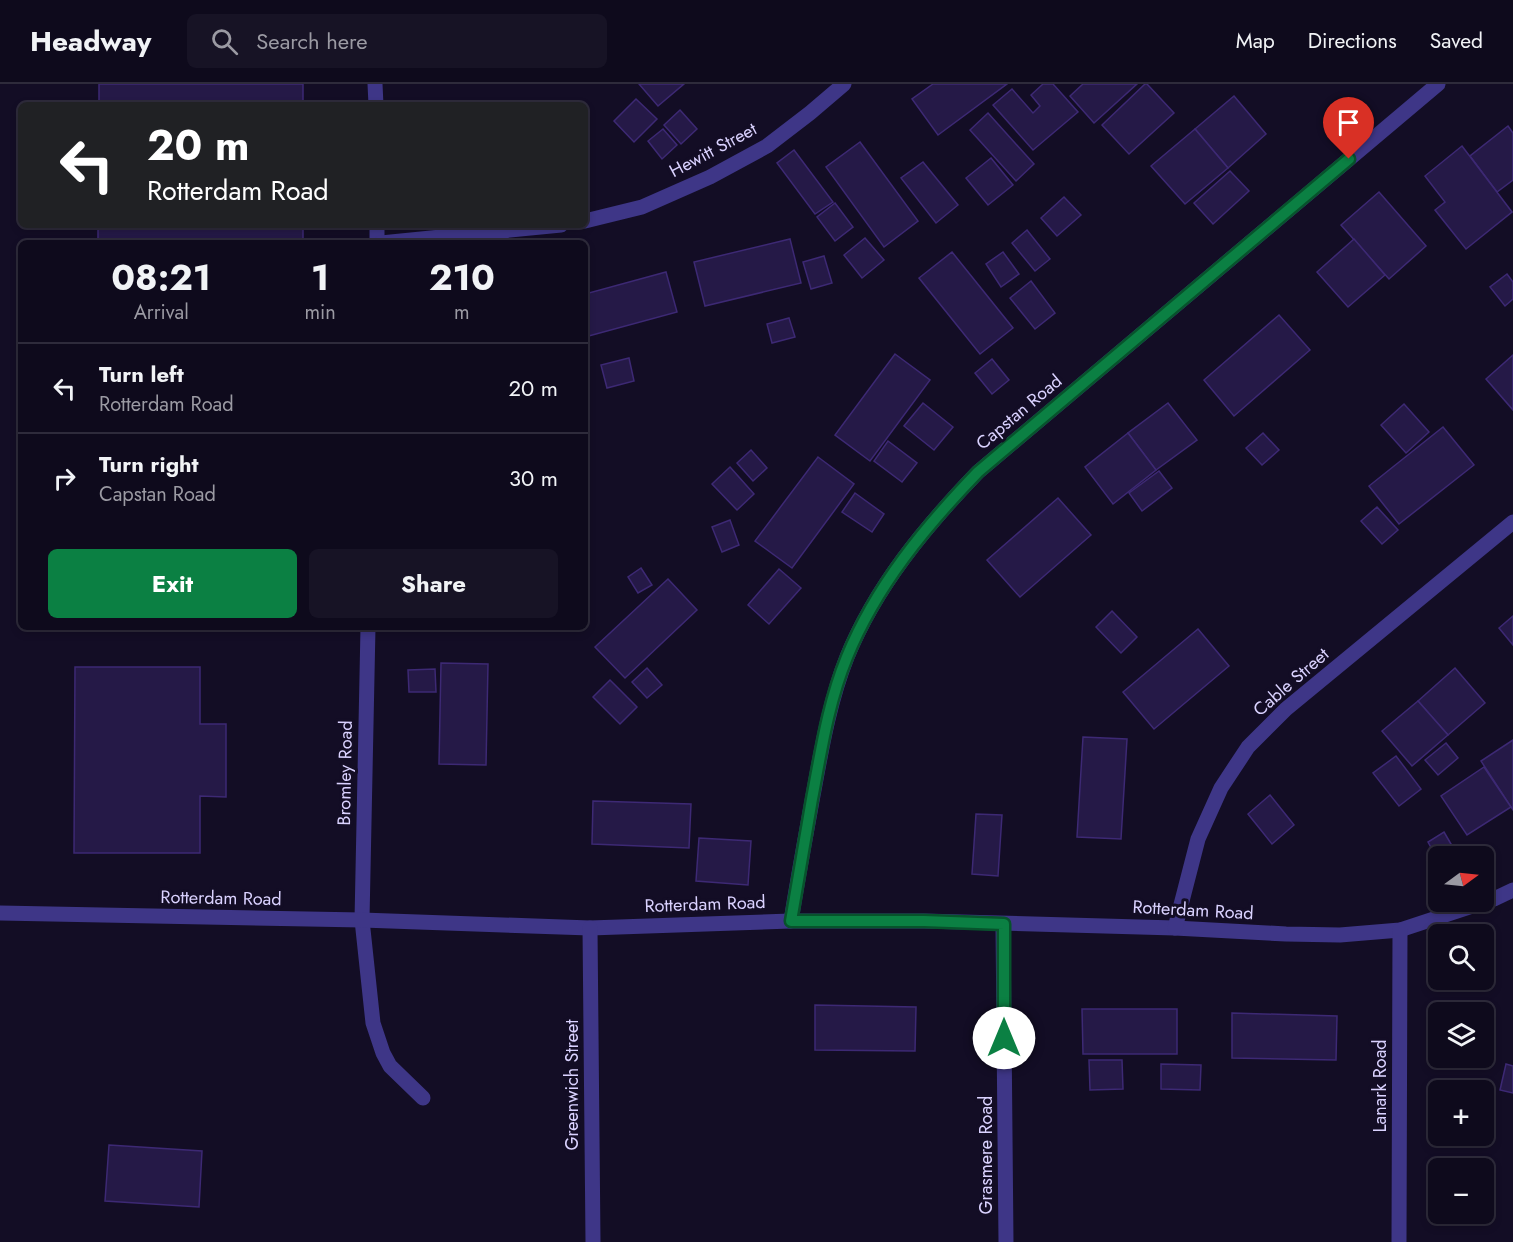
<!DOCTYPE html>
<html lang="en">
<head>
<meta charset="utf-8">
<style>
	:root { --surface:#0e0a1c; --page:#171325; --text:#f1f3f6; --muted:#9b9aa3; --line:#2e2b3b; --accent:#0b8043 }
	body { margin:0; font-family:Jost,sans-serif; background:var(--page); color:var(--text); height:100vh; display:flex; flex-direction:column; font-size:22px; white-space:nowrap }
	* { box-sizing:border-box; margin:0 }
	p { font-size:20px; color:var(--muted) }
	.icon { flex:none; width:33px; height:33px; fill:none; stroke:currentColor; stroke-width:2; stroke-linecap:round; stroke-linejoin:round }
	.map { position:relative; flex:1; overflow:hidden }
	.details { position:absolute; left:18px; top:156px; width:570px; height:390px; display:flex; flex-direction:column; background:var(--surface); border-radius:9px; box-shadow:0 3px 9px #0003,0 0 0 2px var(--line) }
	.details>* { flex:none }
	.hud { position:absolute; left:18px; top:18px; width:570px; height:126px; border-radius:9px; box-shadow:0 3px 9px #0003,0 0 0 2px var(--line); background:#202124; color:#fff; overflow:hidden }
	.needle { width:39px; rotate:75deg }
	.fabs { position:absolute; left:1428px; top:762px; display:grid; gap:12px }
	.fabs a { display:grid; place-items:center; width:66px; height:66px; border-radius:9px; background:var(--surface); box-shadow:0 3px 9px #0003,0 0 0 2px var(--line); font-size:30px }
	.pin { position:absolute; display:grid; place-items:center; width:51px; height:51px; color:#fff; margin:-62px -26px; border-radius:50% 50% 50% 0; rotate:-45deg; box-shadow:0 0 6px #0007 }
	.pin .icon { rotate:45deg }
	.me { position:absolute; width:66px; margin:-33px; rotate:0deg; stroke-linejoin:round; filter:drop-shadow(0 0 4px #0008) }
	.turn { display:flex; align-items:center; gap:21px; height:126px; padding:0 30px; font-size:27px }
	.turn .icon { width:78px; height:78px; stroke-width:2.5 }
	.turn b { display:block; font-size:42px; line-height:51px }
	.eta { display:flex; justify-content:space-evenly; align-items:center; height:102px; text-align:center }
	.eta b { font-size:36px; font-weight:700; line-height:42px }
	.cta { display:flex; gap:12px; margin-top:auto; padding:12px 30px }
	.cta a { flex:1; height:69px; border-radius:9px; background:var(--accent); color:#fff; font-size:24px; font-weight:700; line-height:69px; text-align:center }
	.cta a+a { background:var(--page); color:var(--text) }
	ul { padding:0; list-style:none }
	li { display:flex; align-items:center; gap:18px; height:90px; padding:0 30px; border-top:2px solid var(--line) }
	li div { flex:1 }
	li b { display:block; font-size:22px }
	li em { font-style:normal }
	header { display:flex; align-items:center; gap:36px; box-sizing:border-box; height:84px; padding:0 30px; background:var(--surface); border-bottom:2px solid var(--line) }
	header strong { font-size:28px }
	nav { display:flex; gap:33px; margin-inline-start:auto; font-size:21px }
	.search { width:420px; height:54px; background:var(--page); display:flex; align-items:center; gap:15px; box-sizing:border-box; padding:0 21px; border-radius:9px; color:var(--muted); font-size:22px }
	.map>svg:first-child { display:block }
	.building { fill:#251947; stroke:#3d2974; stroke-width:1.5 }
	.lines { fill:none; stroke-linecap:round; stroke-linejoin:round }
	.minor { stroke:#3e3687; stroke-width:15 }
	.route-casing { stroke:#07532c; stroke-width:15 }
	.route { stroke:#0b8043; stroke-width:10 }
	.labels { text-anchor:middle; stroke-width:6; stroke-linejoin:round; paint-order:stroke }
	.street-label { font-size:18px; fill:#dad2ff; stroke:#130d25 }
</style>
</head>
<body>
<header>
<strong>Headway</strong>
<div class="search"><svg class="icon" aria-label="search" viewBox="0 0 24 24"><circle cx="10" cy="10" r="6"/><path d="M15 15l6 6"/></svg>Search here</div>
<nav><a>Map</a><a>Directions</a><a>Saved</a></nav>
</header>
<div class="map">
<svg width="1513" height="1158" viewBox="0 0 1513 1158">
	<rect width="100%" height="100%" fill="#130d25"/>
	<g class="building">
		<rect x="99" y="0" width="204" height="21"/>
		<polygon points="639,0 684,0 658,22"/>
		<polygon points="933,0 1007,0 938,51 912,15"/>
		<polygon points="1043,0 1053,0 1078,28 1033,66 993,21 1012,5 1033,29 1040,22 1031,11"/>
		<polygon points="1083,0 1137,0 1094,39 1070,12"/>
		<polygon points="1145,0 1147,0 1174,29 1129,70 1102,41"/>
		<polygon points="1234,12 1266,50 1228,84 1195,45"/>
		<polygon points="636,15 657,35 634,58 614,37"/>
		<polygon points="680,26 697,45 681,60 664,41"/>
		<polygon points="988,29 1034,80 1016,97 970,46"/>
		<polygon points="1508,42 1513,49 1513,96 1497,108 1470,72"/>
		<polygon points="663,45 677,61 662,75 648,57"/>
		<polygon points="1195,45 1228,84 1185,120 1151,82"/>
		<polygon points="860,58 918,137 884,163 826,83"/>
		<polygon points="1462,62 1512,128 1466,165 1435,126 1445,118 1425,92"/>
		<polygon points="794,66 833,118 815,130 777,79"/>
		<polygon points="991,74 1013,101 988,121 966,94"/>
		<polygon points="923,78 958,121 936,139 901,94"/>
		<polygon points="1230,87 1249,107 1213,140 1194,119"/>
		<polygon points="1379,108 1426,162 1389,195 1341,141"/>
		<polygon points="1064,113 1081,131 1057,152 1041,134"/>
		<polygon points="835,119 853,143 835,157 817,133"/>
		<polygon points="82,141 303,141 303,159 98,159 98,144 82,144"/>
		<polygon points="1027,146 1050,175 1035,187 1012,159"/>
		<polygon points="865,154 884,176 862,194 844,171"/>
		<polygon points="790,155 801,199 705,222 694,178"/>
		<polygon points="1354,155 1385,191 1348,223 1317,188"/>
		<polygon points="952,168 1013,244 980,270 919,194"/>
		<polygon points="1003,168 1019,190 1001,203 986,180"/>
		<polygon points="824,172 832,199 811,205 803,178"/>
		<polygon points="666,188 677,228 585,253 585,210"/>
		<polygon points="1507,190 1513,198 1513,215 1505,222 1490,203"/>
		<polygon points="1031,197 1055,229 1035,245 1010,214"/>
		<polygon points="1279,231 1310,266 1234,332 1204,296"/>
		<polygon points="789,234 795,253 772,259 767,240"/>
		<polygon points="895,270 930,296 870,377 835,351"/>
		<polygon points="1513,271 1513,326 1486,295"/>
		<polygon points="629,274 634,297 607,304 601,281"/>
		<polygon points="992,275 1009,296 992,310 975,289"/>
		<polygon points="923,319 953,343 934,366 904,342"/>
		<polygon points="1168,319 1197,356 1156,386 1128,349"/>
		<polygon points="1404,320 1429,348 1406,369 1381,341"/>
		<polygon points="1443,343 1474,381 1399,440 1369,402"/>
		<polygon points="1128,349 1156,386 1113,420 1085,383"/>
		<polygon points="1263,349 1279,366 1262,381 1246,364"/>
		<polygon points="888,357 917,379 902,398 874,377"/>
		<polygon points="751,366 767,384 753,397 737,379"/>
		<polygon points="818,373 854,400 792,484 755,457"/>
		<polygon points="730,383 754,410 737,426 712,400"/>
		<polygon points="1159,387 1172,404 1142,427 1129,409"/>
		<polygon points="855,409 884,430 872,448 842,428"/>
		<polygon points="1058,414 1091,451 1020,513 987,476"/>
		<polygon points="1377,423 1398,446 1382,460 1361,437"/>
		<polygon points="730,436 739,461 722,468 712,443"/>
		<polygon points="641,484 652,501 638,509 628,493"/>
		<polygon points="779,485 801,504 769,540 748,521"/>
		<polygon points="668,495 697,526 625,594 595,563"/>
		<polygon points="1112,527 1137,553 1121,569 1096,543"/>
		<polygon points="1513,532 1513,561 1499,544"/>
		<polygon points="1198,545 1229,582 1154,645 1123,608"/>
		<polygon points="441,579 488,580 486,681 439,680"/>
		<polygon points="75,583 200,583 200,640 226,640 226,713 200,712 200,769 74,769"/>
		<polygon points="647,584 662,601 647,614 632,598"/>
		<polygon points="1455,584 1485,619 1448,651 1418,617"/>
		<polygon points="435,585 436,608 409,608 408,586"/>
		<polygon points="610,596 637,623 620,640 593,613"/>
		<polygon points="1418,617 1448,651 1412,682 1382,647"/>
		<polygon points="1083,653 1127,655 1121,755 1077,753"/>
		<polygon points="1513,656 1513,726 1481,677"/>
		<polygon points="1446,659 1458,674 1438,691 1425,676"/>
		<polygon points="1396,672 1421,705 1399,722 1373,689"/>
		<polygon points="1484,683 1511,723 1467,751 1441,712"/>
		<polygon points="1270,711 1294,741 1272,760 1248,730"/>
		<polygon points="593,717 691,720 689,764 592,760"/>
		<polygon points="976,730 1002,731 998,792 972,790"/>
		<polygon points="1444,748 1458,772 1438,772 1438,776 1428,758"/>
		<polygon points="699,754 751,757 748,801 696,797"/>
		<polygon points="815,921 916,923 915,967 815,966"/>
		<polygon points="1082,925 1177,925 1177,970 1083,970"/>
		<polygon points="1232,929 1337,932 1336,976 1232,974"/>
		<polygon points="1089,976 1122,976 1123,1005 1090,1006"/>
		<polygon points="1161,980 1201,981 1200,1006 1161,1005"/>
		<polygon points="1506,980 1513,982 1513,1009 1500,1006"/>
		<polygon points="109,1061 202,1067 199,1123 105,1117"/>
	</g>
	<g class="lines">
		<g class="minor">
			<polyline points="375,0 376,21"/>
			<polyline points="585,137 642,123 710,93 767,62 810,29 844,0"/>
			<polyline points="377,141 377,159"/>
			<polyline points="381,159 561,141"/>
			<polyline points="368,543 362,836 373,939 383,969 390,982 423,1014"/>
			<polyline points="0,829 362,836 590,844 791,837 924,837 1175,844 1286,850 1340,851 1400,846 1494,815 1513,806"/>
			<path d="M791,837C798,793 806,750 814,706C822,662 830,616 847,573C876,502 925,443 978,388L1438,0"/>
			<polyline points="1003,840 1006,1158"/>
			<polyline points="590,844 593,1158"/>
			<polyline points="1175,844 1198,755 1221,704 1248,663 1286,625 1513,438"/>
			<polyline points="1399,1158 1400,846"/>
		</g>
	</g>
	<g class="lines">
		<g class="route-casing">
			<path id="route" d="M1004,954V840L924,837H791C798,796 805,756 812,715C821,668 828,619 847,573C876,502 925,443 978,388L1349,75"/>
		</g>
		<use href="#route" class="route"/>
	</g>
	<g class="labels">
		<g class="street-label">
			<text transform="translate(713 66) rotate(-28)" y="6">Hewitt Street</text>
			<text transform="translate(1019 328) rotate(-40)" y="6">Capstan Road</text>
			<text transform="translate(1291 598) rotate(-41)" y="6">Cable Street</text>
			<text transform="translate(345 689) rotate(-89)" y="6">Bromley Road</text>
			<text transform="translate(221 814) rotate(1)" y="6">Rotterdam Road</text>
			<text transform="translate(705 820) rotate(-2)" y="6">Rotterdam Road</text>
			<text transform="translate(1193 826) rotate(3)" y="6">Rotterdam Road</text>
			<text transform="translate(572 1001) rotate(-90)" y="6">Greenwich Street</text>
			<text transform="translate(1380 1002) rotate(-90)" y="6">Lanark Road</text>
			<text transform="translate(986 1071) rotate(-90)" y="6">Grasmere Road</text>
		</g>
	</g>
</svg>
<div class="fabs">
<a><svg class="needle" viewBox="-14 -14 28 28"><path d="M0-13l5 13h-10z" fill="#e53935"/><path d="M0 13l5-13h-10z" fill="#9b9aa3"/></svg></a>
<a><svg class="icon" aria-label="search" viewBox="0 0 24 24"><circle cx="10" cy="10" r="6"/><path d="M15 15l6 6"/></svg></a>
<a><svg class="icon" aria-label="layers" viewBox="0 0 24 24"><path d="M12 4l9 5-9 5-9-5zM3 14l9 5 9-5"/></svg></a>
<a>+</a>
<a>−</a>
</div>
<div class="pin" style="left:1349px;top:75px;background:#d93025"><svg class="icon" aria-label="arrive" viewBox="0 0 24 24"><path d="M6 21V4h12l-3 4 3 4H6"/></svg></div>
<svg class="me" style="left:1004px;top:954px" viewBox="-20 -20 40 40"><circle r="19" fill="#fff"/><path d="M0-13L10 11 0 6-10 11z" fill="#0b8043"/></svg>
<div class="hud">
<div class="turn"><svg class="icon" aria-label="left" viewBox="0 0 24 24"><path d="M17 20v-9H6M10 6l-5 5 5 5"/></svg><div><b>20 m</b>Rotterdam Road</div></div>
</div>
<section class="details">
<div class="eta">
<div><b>08:21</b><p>Arrival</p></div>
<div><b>1</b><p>min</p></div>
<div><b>210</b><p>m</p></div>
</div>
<ul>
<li><svg class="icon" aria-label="left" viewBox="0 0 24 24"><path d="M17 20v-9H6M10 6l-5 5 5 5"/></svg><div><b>Turn left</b><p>Rotterdam Road</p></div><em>20 m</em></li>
<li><svg class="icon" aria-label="right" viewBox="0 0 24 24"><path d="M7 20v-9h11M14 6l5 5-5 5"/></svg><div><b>Turn right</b><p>Capstan Road</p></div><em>30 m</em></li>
</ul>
<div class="cta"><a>Exit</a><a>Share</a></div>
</section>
</div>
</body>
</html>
